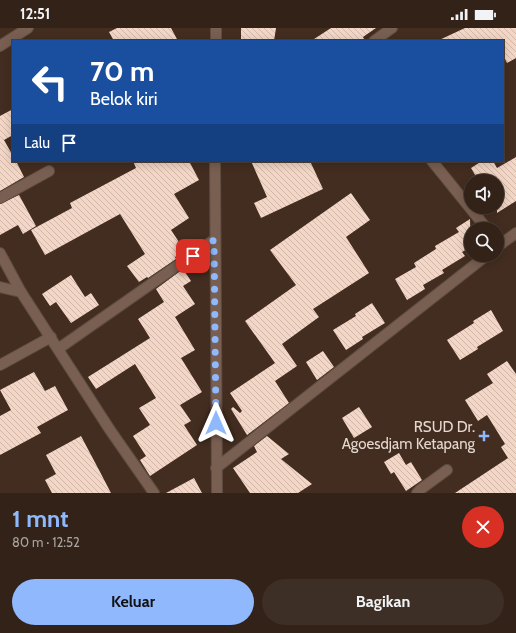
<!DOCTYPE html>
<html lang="id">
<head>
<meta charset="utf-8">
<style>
	:root { --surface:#322218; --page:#3d2f25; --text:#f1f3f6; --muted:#a8a4a2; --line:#4d3f37; --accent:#90b8fd }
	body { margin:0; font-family:Cabin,sans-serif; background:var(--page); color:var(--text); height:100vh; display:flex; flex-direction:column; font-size:15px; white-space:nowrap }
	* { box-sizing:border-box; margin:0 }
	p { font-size:13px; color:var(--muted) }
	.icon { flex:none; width:22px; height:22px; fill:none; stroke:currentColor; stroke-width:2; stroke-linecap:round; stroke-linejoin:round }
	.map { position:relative; height:465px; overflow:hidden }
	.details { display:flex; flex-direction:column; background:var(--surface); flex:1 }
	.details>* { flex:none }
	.banner { position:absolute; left:12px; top:12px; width:492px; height:122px; border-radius:0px; box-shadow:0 2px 10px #0003,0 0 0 1px var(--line); background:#1a4fa0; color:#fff; overflow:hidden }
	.buttons { position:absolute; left:464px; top:146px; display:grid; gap:8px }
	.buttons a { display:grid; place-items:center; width:40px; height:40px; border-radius:50%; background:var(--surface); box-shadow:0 2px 10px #0003,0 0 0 1px var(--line); font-size:20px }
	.pin { position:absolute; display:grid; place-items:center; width:34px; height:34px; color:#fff; margin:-17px; border-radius:8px; box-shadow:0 2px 6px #0006 }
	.me { position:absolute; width:44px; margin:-22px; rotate:0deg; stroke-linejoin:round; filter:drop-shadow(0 0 3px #0008) }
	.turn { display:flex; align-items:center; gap:14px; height:84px; padding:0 12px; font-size:18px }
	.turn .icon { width:52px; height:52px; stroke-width:2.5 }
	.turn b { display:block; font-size:28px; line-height:34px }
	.then { display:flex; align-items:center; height:38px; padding:0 12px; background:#0003; gap:8px; font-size:15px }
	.round { display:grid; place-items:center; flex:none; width:42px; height:42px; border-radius:21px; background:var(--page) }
	.head { display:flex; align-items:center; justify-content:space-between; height:68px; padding:0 12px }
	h1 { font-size:24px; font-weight:800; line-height:30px; color:var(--accent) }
	.primary-button { display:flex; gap:8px; margin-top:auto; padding:8px 12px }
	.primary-button a { flex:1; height:46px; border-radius:24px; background:var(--accent); color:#111; font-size:16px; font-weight:800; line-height:46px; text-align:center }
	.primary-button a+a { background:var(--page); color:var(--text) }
	.status { display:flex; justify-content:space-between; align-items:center; height:28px; padding:0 20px; background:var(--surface); direction:ltr }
	.status svg { height:11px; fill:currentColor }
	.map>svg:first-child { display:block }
	.building { fill:url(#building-back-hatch) }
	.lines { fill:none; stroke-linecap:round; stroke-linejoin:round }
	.minor-casing { stroke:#5e4c40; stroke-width:12 }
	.minor { stroke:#785f51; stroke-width:10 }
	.route { stroke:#90b8fd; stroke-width:7; stroke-dasharray:0 12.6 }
	.poi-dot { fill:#90b8fd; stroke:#432d20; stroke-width:1.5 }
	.labels { text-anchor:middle; stroke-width:4; stroke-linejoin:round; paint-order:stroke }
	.poi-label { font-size:15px; fill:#e6d8cf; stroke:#432d20; text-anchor:end }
</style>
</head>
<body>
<div class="status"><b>12:51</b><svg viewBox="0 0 49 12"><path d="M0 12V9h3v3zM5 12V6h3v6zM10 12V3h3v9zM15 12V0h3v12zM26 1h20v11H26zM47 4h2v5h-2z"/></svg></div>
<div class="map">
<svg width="516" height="465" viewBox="0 0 516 465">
	<defs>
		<pattern id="building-back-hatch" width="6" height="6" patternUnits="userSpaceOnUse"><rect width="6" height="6" fill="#f3d6c5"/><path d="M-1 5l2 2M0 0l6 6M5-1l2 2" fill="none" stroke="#d0b8aa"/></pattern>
	</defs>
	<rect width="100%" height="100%" fill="#432d20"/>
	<g class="building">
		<polygon points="117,0 171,0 178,13 114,13 109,4"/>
		<polygon points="241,0 276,0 274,13 241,13"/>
		<polygon points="331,0 376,0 363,9 365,13 311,13"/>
		<polygon points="465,0 516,0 516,30 507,35 503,27 503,13 437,13"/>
		<polygon points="13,81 13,107 4,112 13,128 13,133 16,133 24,149 0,163 0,88"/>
		<polygon points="516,129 516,173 497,185 497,153 476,153 478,152 471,140 482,133 493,133 497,140"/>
		<polygon points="133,133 189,133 199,152 174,166 189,190 171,202 185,223 175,229 176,231 148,250 147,249 139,254 127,238 145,226 120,186 45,227 31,202 72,180 70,175 136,140"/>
		<polygon points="251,133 310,133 323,161 261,190 254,175 267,169"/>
		<polygon points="351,165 370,192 346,209 369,245 313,281 319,289 282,316 297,338 275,353 289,375 247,407 231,381 233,379 240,385 242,383 230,365 275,335 245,293 296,257 270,222"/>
		<polygon points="19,167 36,198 23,206 18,197 0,207 0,176"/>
		<polygon points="470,191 471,224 469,220 462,224 465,228 442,242 444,245 423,257 425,261 407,272 395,251 416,239 414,235 436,221 435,218 459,204 456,200"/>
		<polygon points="183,241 191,253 183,258 195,276 175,289 195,322 181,330 202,364 180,377 191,393 184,397 197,417 150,448 140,432 146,428 133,408 150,397 139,380 156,370 135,336 96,361 88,349 150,310 138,291 164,274 156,261"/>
		<polygon points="71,247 85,269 91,265 99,277 71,295 56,274 50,278 42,266"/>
		<polygon points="372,275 385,295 362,309 363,311 346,322 333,302 356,288 355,286"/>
		<polygon points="491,282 503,303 477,319 478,321 460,332 447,312 474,295 473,293"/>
		<polygon points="323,323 334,339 317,352 306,334"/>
		<polygon points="507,333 516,346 516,465 455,465 508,430 501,419 505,416 487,387 478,393 465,372 493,355 487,346"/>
		<polygon points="34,344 45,363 55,358 68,382 37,399 41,405 0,427 0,388 11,382 0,362"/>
		<polygon points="359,379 372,399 354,410 342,390"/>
		<polygon points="81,408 99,442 111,465 52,465 45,452 56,446 46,427"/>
		<polygon points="267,408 289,426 281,431 312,456 298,465 250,465 233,440 257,424 254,418"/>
		<polygon points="399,425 406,437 411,434 422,452 406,463 394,444 391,446 384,434"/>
		<polygon points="194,450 202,465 166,465"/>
	</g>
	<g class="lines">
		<g class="minor-casing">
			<g id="minor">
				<polyline points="216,13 216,0"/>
				<polyline points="374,13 392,0"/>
				<polyline points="0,18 28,0"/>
				<polyline points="215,133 217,465"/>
				<polyline points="432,133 487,201"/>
				<polyline points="0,170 49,143"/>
				<polyline points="497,219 516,205"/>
				<polyline points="0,225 21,264 110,402 154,465"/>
				<polyline points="0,259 21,264"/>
				<polyline points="58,321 214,212"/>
				<polyline points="0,337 51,309"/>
				<polyline points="216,440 487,227"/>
				<polyline points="417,465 421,461 447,442"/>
			</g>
		</g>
		<use href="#minor" class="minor"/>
	</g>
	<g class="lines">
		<polyline class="route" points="193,228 214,212 216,395"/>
	</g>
	<path class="poi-dot" d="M482 402h4v4h4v4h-4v4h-4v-4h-4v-4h4z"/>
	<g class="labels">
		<g class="poi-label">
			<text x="475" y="404">RSUD Dr.<tspan x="475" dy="17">Agoesdjam Ketapang</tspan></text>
		</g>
	</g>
</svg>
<div class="buttons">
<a><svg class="icon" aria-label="sound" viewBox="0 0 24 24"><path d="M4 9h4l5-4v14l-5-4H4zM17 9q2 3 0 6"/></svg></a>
<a><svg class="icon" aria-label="search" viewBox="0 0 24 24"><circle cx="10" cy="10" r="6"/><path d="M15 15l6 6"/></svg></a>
</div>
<div class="pin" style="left:193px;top:228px;background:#d93025"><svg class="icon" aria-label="arrive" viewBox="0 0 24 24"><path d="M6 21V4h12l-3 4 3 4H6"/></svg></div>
<svg class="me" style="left:216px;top:395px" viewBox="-20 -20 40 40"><path d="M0-17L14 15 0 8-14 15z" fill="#90b8fd" stroke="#fff" stroke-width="4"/></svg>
<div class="banner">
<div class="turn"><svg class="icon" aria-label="left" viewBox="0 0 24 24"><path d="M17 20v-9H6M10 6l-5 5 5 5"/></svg><div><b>70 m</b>Belok kiri</div></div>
<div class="then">Lalu<svg class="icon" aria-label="arrive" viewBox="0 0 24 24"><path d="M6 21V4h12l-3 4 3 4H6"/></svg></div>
</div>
</div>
<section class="details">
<div class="head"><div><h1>1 mnt</h1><p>80 m · 12:52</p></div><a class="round" style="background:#d93025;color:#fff"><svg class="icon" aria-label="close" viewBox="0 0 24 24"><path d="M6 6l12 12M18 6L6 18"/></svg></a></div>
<div class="primary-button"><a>Keluar</a><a>Bagikan</a></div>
</section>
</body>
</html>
